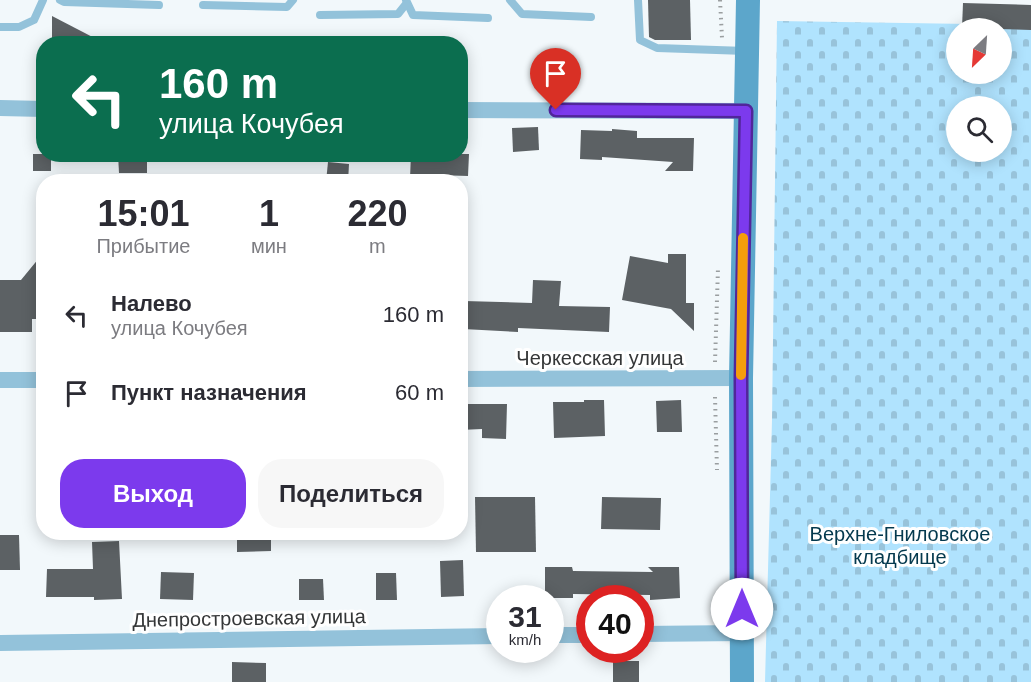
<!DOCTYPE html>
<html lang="ru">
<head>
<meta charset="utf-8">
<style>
	:root { --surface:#fff; --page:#f7f7f7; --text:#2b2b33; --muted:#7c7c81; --accent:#7c3aed }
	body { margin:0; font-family:Arial,sans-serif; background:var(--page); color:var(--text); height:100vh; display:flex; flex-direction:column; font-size:22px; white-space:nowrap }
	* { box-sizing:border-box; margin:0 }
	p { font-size:20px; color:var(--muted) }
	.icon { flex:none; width:33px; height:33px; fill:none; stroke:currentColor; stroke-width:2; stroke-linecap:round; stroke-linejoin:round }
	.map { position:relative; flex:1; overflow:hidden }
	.side { position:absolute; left:36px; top:174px; width:432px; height:366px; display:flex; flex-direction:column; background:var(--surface); border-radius:24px; box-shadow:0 3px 15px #0003 }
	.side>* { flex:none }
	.hud { position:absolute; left:36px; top:36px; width:432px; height:126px; border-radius:24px; box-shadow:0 3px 15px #0003; background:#0b6e4f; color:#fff; overflow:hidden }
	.needle { width:39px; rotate:205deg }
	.tools { position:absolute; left:946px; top:18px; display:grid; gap:12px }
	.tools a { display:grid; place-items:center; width:66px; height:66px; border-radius:50%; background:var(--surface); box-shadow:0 3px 15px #0003; font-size:30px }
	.speed { position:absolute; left:486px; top:585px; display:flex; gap:12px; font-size:30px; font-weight:700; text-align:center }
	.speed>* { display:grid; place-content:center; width:78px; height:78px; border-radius:50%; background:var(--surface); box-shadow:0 3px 15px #0003; line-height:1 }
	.speed small { font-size:15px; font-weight:400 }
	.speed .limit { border:9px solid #d22; background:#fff; color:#111 }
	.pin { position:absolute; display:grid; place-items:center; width:51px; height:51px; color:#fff; margin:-62px -26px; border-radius:50% 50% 50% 0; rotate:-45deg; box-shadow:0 0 6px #0007 }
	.pin .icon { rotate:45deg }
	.me { position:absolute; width:66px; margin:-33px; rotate:0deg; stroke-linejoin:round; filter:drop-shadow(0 0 4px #0008) }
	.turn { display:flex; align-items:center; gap:21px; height:126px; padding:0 24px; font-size:27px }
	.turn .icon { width:78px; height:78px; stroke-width:2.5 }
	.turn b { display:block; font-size:42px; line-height:51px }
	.eta { display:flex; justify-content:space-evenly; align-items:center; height:102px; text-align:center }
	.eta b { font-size:36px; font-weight:800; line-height:42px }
	.button { display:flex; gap:12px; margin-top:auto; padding:12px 24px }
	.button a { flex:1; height:69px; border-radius:24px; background:var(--accent); color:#fff; font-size:24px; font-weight:800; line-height:69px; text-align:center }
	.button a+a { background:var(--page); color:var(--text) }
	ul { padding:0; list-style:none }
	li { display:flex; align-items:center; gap:18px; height:78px; padding:0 24px }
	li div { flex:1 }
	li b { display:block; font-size:22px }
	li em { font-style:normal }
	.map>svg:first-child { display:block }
	.cemetery { fill:url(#cemetery-stones); fill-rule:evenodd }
	.building { fill:#5c6164 }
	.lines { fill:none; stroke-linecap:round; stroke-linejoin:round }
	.path { stroke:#9a9ea0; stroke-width:4; stroke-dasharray:1.5 4.5; stroke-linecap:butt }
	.lane { stroke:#93c2da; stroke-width:8 }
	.street { stroke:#93c2da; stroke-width:16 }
	.secondary { stroke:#5ca6cb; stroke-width:24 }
	.route-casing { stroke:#51269a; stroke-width:15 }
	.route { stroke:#7c3aed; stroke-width:10 }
	.slow { stroke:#f59e0b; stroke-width:10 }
	.labels { text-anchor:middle; stroke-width:6; stroke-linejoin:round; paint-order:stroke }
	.street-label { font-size:20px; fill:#353738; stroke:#fff }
	.park-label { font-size:20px; fill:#04394e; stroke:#fff }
</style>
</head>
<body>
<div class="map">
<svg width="1031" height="682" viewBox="0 0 1031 682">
	<defs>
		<pattern id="cemetery-stones" width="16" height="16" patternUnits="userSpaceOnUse" patternTransform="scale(1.5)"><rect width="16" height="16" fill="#b0e3fe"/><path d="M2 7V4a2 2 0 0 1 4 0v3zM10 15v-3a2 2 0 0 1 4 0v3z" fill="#98c3da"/></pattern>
	</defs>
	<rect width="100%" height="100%" fill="#f2f8fb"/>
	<path class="cemetery" d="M777,21L1031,25V682H765L772,420ZM957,28H1002V74H957ZM957,106H1002V152H957Z"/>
	<g class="building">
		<polygon points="648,0 690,0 691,40 655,40 649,37"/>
		<polygon points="963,3 1031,5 1031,30 962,28"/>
		<polygon points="52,16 106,44 52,44"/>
		<polygon points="538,127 539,150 513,152 512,128"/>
		<polygon points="612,129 637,131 637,138 694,138 693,171 665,171 673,162 602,157 602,160 580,159 581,130 612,131"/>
		<rect x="33" y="154" width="18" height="17"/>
		<polygon points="118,154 147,154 147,173 119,173"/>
		<polygon points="411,154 469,154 468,176 436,175 436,180 410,178"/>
		<polygon points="328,162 349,164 348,182 326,182"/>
		<polygon points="44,252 44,319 32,319 32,332 0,332 0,280 21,280"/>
		<polygon points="668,254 686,254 686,303 694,303 694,331 671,309 622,300 630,256 668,263"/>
		<polygon points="533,280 561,281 559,306 610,307 609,332 518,328 518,332 463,329 464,301 532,303"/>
		<polygon points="584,400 604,400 605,436 554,438 553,402 584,402"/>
		<polygon points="681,400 682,432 657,432 656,401"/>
		<polygon points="460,404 507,404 506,439 482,438 482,429 460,430"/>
		<polygon points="475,497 535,497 536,552 476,552"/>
		<polygon points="602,497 661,498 660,530 601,529"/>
		<polygon points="237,532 271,532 271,551 237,552"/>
		<polygon points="0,535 19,535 20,570 0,570"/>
		<polygon points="119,541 122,599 94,600 94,597 46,597 47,569 93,569 92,542"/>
		<polygon points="463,560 464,596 441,597 440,561"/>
		<polygon points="545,567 572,567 573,571 653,572 648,567 679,567 680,598 650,600 650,595 573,594 573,598 545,598"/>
		<polygon points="161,572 194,573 193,600 160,599"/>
		<polygon points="376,573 396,573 397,600 376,600"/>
		<polygon points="299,579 323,579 324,600 299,600"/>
		<rect x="613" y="661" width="26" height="21"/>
		<polygon points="232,662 266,663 266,682 232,682"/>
	</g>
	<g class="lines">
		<g class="path">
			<polyline points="720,0 722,38"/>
			<polyline points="715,362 718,268"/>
			<polyline points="715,397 717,470"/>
		</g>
		<g class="lane">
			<polyline points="60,0 64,2 159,5"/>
			<polyline points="406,0 413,15 488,18"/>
			<polyline points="510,0 522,14 591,17"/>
			<polyline points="638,0 640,40 657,48 746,51"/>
			<polyline points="203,5 287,7 293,0"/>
			<polyline points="320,15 398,14 406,4"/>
			<polyline points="0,27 19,27 34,20 43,0"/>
		</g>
		<g class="street">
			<polyline points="0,108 44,109"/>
			<polyline points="460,110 746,111"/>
			<polyline points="460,379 741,378"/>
			<polyline points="0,380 44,380"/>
			<polyline points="640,634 742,633"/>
			<polyline points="550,635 590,635"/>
			<polyline points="0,643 500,636"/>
		</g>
		<polyline class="secondary" points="742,682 741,378 748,0"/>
	</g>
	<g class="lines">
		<g class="route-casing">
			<polyline id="route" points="556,110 746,111 741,378 742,609"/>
		</g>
		<use href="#route" class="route"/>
		<polyline class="slow" points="741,375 743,238"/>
	</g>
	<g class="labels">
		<g class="street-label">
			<text x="600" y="365">Черкесская улица</text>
			<text transform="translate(249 618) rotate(-1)" y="7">Днепростроевская улица</text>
		</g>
		<g class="park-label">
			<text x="900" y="541">Верхне-Гниловское<tspan x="900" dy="23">кладбище</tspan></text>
		</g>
	</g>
</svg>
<div class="tools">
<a><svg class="needle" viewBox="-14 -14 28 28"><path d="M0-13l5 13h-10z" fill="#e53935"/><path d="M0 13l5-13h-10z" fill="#7c7c81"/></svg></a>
<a><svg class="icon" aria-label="search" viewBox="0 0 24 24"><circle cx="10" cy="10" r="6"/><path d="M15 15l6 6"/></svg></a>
</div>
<div class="speed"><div>31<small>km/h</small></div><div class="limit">40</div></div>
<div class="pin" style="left:556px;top:110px;background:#d93025"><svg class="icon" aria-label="arrive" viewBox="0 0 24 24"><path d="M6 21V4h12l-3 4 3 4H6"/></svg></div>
<svg class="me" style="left:742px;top:609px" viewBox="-20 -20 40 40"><circle r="19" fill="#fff"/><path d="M0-13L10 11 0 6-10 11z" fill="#7c3aed"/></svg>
<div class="hud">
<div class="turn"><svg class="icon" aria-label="left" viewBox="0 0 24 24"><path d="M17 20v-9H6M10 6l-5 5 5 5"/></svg><div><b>160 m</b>улица Кочубея</div></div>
</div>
<section class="side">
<div class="eta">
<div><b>15:01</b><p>Прибытие</p></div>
<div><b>1</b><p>мин</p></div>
<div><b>220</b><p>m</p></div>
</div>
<ul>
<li><svg class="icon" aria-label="left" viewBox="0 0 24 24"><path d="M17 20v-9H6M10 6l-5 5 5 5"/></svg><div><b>Налево</b><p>улица Кочубея</p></div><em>160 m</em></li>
<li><svg class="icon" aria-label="arrive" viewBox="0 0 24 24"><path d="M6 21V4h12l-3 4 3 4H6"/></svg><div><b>Пункт назначения</b></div><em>60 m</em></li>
</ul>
<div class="button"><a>Выход</a><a>Поделиться</a></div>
</section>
</div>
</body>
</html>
